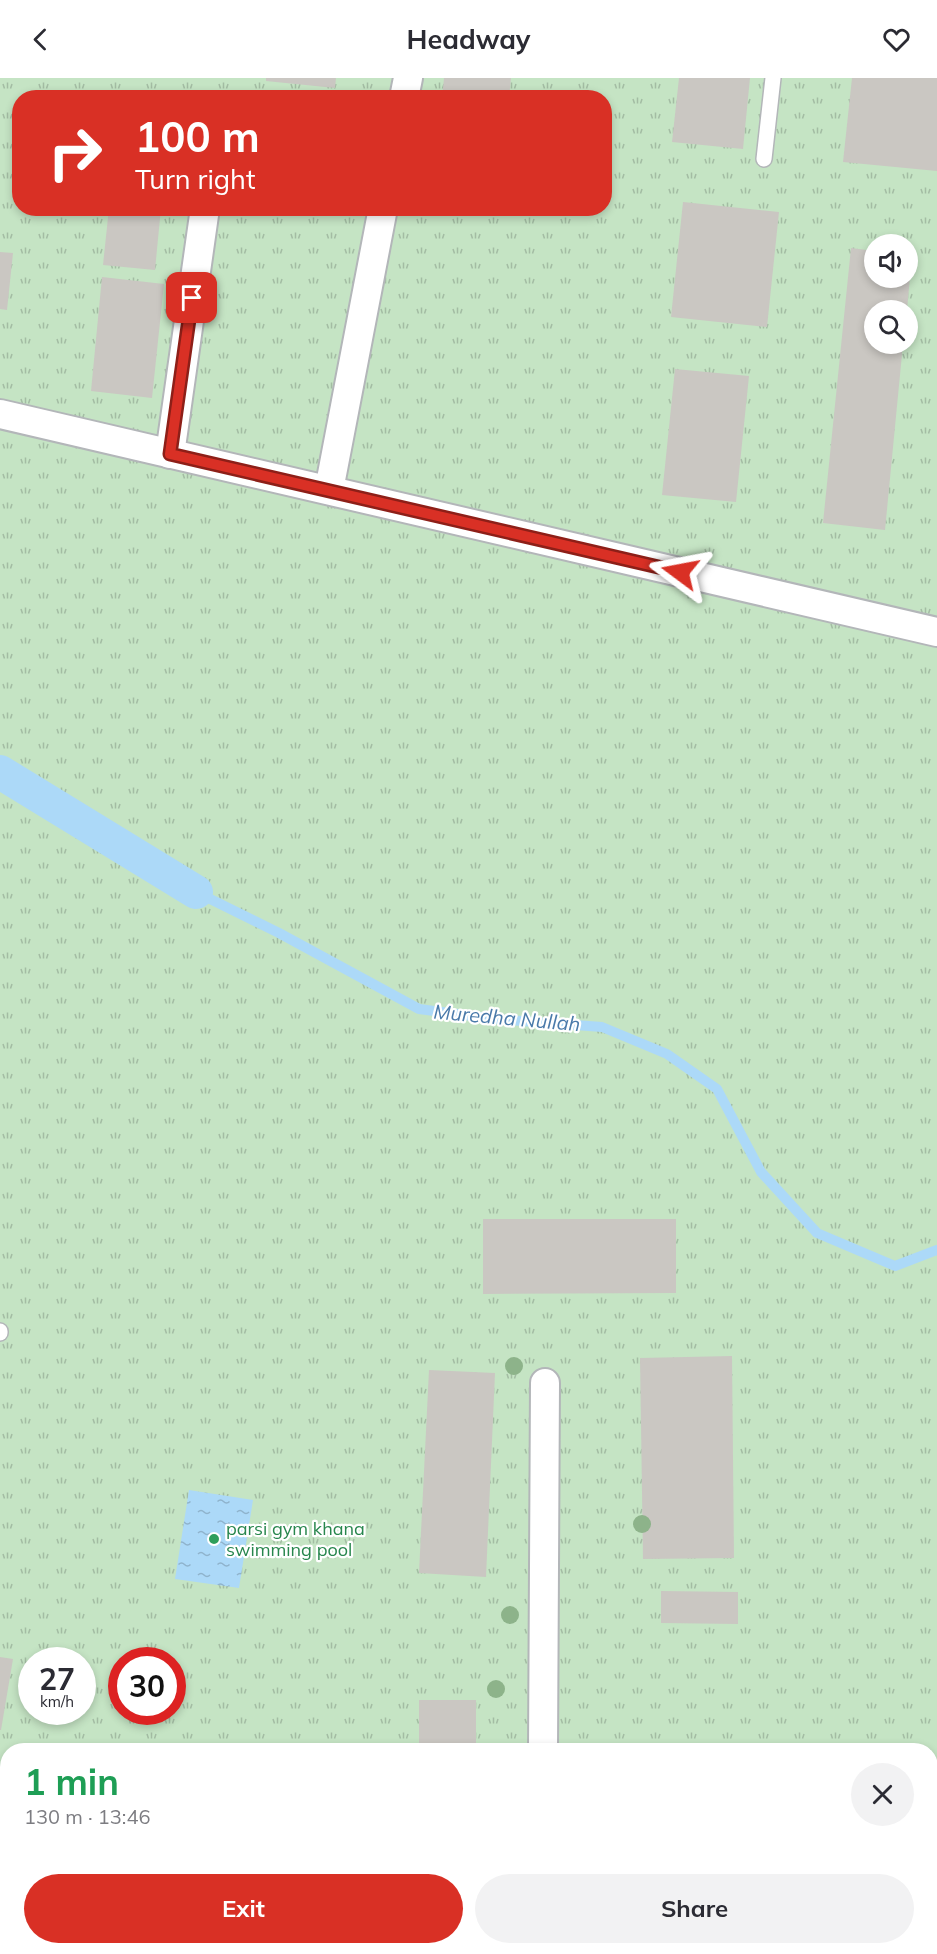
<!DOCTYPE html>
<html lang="en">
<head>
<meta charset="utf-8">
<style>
	:root { --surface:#fff; --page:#f2f2f3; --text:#2b2b33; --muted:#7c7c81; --accent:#d93025 }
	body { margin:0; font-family:Mulish,sans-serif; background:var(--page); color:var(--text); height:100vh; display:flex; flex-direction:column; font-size:22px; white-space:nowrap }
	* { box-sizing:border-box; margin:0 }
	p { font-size:20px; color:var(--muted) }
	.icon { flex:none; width:33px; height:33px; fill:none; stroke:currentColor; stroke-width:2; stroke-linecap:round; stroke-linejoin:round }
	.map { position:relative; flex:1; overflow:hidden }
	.drawer { position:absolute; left:0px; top:1665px; width:938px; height:212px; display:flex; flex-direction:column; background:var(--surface); border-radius:24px 24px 0 0; box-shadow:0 3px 9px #0003 }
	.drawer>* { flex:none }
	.banner { position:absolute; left:12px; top:12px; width:600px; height:126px; border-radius:24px; box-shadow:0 3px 9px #0003; background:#d93025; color:#fff; overflow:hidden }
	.fabs { position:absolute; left:864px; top:156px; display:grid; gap:12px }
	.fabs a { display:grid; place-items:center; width:54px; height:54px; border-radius:50%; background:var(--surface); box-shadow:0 3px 9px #0003; font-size:30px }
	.speed { position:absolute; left:18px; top:1569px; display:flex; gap:12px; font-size:30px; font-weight:700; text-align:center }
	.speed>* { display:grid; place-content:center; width:78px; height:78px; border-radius:50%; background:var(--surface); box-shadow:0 3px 9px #0003; line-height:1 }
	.speed small { font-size:15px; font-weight:400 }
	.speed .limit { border:9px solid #d22; background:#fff; color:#111 }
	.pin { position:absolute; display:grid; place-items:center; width:51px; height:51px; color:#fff; margin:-26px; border-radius:12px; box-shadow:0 3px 9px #0006 }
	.me { position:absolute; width:66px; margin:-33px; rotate:283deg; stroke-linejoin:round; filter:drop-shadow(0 0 4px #0008) }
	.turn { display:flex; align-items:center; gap:21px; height:126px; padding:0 24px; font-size:27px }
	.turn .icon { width:78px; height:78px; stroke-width:2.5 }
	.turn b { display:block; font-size:42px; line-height:51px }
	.round { display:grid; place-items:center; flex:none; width:63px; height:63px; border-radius:32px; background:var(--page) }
	.headline { display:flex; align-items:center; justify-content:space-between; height:102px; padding:0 24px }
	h1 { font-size:36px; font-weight:700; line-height:45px; color:#1e9e55 }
	.primary-button { display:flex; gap:12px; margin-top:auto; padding:12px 24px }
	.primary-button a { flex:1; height:69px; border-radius:36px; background:var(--accent); color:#fff; font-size:24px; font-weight:700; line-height:69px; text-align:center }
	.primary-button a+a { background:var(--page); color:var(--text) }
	header { display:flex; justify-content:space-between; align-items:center; height:78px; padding:0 24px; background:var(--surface); font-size:27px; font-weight:700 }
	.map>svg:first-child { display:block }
	.grass { fill:url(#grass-tufts); fill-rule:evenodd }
	.water { fill:url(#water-ripples) }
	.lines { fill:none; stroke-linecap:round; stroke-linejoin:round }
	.stream { stroke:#acd9f8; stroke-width:10 }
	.canal { stroke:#acd9f8; stroke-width:34 }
	.building { fill:#cac7c2 }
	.service-casing { stroke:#b3b6b9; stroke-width:18 }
	.minor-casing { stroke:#b3b6b9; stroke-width:32 }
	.service { stroke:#fff; stroke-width:15 }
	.minor { stroke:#fff; stroke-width:28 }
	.tree { fill:#8db38a }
	.route-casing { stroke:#8d1f18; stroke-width:15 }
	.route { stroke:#d93025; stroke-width:10 }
	.leisure-dot { fill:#2e9e5b; stroke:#fff; stroke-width:2 }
	.labels { text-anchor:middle; stroke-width:4.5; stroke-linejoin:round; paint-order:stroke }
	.leisure-label { font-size:18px; fill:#27864d; stroke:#fff; text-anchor:start }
	.water-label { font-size:20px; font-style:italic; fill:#4a7aaa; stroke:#fff }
</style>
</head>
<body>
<header><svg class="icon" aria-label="back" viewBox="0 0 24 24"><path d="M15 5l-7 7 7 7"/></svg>Headway<svg class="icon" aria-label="heart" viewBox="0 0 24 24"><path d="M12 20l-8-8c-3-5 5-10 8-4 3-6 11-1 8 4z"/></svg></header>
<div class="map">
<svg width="937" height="1876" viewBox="0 0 937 1876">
	<defs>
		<pattern id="grass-tufts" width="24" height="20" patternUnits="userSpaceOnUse" patternTransform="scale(1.5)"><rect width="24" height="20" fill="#c5e4c4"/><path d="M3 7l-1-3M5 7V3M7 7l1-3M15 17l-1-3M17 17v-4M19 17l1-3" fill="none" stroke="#a3bca3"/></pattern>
		<pattern id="water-ripples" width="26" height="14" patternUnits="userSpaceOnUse" patternTransform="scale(1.5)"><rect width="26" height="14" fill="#acd9f8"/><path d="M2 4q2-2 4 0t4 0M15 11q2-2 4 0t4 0" fill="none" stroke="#8fb3cc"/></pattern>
	</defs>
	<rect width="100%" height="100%" fill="#eeece6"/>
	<path class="grass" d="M0,0H937V1876H0ZM20,20H604V130H20ZM874,166H908V200H874ZM874,232H908V266H874ZM32,1582H82V1634H32ZM122,1582H172V1634H122ZM8,1672H930V1869H8Z"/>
	<polygon class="water" points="189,1412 253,1422 239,1510 175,1501"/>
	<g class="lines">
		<polyline class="stream" points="196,814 279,855 419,931 495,941 602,949 667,976 717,1011 761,1094 817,1155 895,1188 937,1172"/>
		<polyline class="canal" points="0,694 196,814"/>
	</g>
	<g class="building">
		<polygon points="266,0 336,0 335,10 266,3"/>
		<polygon points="444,0 511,0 509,20 442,20"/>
		<polygon points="679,0 750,0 743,71 672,64"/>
		<polygon points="852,0 937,0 937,93 843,84"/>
		<polygon points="203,14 246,18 245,20 202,20"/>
		<polygon points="683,124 779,134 767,249 671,239"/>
		<polygon points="109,130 161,130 155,192 103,187"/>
		<polygon points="851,170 874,173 874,200 908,200 908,176 912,177 907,232 874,232 874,266 903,266 885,452 823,445"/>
		<polygon points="0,174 13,175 7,232 0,231"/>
		<polygon points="102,199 164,206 152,320 91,313"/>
		<polygon points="675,291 749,298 736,424 662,417"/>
		<polygon points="483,1141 676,1141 676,1215 483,1216"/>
		<polygon points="732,1278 734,1480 643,1481 640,1280"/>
		<polygon points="429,1292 495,1295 486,1499 419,1495"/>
		<polygon points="661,1513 738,1514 738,1546 661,1545"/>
		<polygon points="0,1579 13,1581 1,1652 0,1652"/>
		<rect x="419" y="1622" width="57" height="50"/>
	</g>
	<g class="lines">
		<g class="service-casing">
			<g id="service">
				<polyline points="764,81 773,0"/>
				<polyline points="0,1253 0,1255"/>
			</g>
		</g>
		<g class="minor-casing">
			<g id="minor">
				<polyline points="404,20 408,0"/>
				<polyline points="0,336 937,554"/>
				<polyline points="170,376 205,130"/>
				<polyline points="329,412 383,130"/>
				<polyline points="543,1672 545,1305"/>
				<polyline points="868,1869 905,1876"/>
				<polyline points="542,1873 807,1869"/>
			</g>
		</g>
		<use href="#service" class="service"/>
		<use href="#minor" class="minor"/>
	</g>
	<g class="tree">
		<circle cx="514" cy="1288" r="9"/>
		<circle cx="642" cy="1446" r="9"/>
		<circle cx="510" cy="1537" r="9"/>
		<circle cx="496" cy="1611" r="9"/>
	</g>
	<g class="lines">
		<g class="route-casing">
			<polyline id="route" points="192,220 170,376 680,494"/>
		</g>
		<use href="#route" class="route"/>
	</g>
	<circle class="leisure-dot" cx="214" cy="1461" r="6"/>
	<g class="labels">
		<g class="leisure-label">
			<text x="226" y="1457">parsi gym khana<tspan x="226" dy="21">swimming pool</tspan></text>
		</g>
		<g class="water-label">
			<text transform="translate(507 940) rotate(5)" y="7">Muredha Nullah</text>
		</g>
	</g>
</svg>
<div class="fabs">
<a><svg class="icon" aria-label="sound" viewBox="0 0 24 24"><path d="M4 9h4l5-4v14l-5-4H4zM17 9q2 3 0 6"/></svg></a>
<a><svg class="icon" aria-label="search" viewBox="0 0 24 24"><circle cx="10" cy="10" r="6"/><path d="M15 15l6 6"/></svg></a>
</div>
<div class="speed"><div>27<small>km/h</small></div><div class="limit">30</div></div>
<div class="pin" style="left:192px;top:220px;background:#d93025"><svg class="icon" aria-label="arrive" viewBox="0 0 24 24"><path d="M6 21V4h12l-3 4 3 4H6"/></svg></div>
<svg class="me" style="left:680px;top:494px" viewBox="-20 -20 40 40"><path d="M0-17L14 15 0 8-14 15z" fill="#d93025" stroke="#fff" stroke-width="4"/></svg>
<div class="banner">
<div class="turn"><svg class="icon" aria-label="right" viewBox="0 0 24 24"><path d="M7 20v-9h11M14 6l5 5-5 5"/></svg><div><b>100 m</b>Turn right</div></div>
</div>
<section class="drawer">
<div class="headline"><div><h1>1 min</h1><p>130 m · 13:46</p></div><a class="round"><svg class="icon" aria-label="close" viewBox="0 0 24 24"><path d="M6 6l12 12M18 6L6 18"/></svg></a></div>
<div class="primary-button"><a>Exit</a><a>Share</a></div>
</section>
</div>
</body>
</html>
